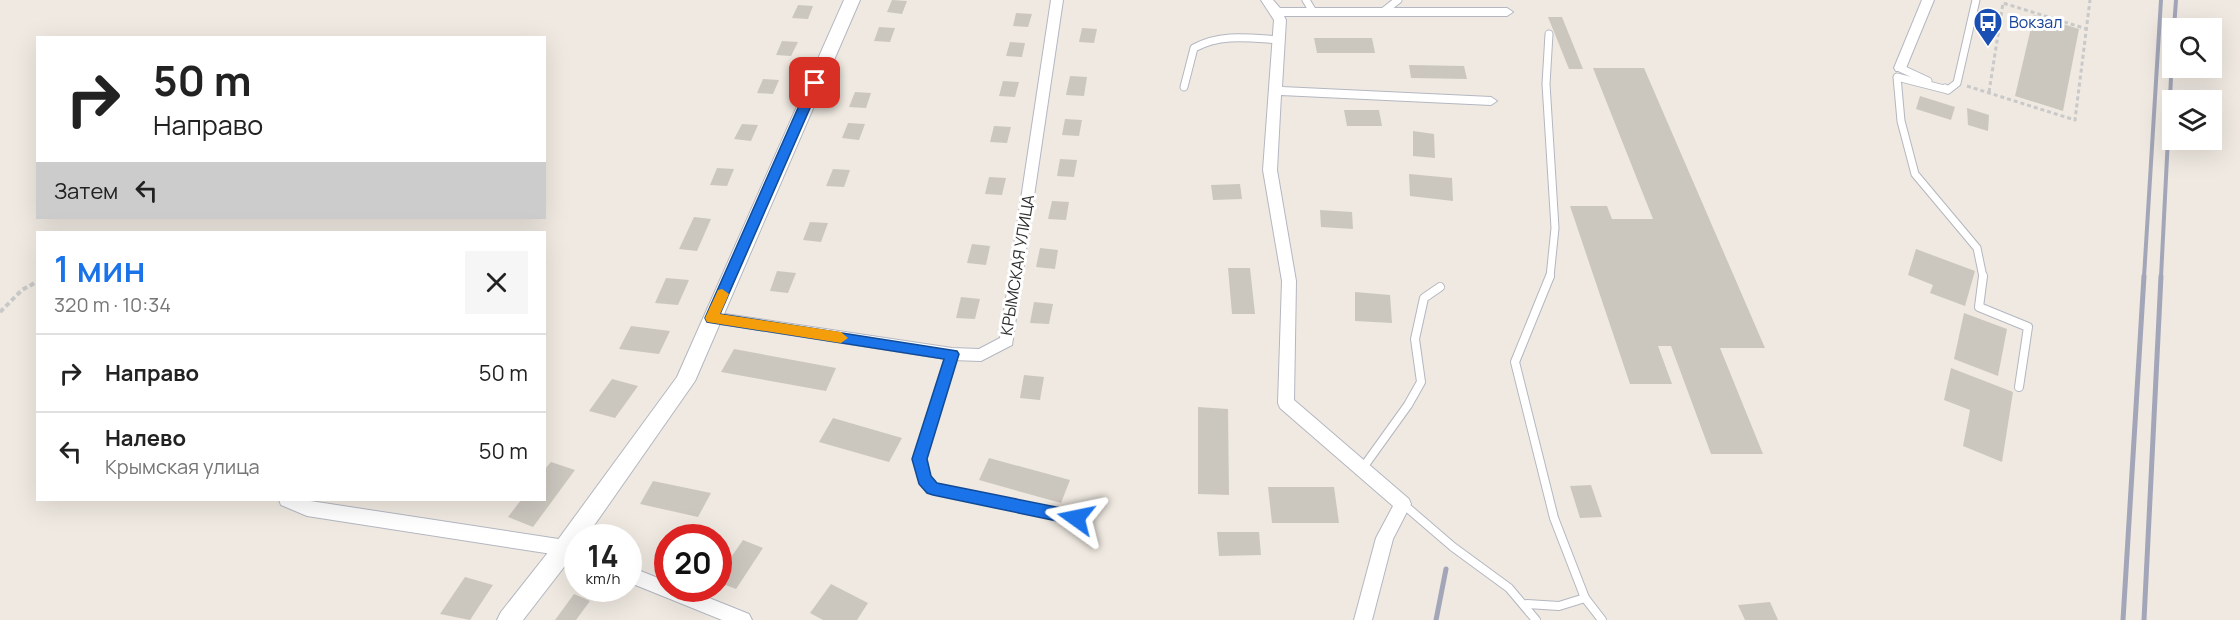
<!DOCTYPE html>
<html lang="ru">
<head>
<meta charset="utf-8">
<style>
	:root { --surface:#fff; --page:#f6f6f6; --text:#222; --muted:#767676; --line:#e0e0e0; --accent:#1a73e8 }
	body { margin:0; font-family:Manrope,sans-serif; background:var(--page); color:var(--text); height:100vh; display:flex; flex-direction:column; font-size:22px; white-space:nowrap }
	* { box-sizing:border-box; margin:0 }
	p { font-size:20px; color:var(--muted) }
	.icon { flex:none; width:33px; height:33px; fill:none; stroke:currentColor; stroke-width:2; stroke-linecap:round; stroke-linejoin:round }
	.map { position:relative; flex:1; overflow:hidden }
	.panel { position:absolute; left:36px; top:231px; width:510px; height:270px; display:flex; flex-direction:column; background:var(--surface); border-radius:0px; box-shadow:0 6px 24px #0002 }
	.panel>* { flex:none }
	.top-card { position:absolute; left:36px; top:36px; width:510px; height:183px; border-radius:0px; box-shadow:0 6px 24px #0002; background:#fff; color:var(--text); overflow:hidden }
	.fabs { position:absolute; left:2162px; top:18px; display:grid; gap:12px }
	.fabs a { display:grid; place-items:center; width:60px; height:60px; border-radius:0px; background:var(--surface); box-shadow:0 6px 24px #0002; font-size:30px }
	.speed { position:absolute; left:564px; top:524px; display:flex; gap:12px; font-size:30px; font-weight:700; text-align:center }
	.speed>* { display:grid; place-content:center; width:78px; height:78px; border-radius:50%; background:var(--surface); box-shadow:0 6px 24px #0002; line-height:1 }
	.speed small { font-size:15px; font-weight:400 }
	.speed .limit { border:9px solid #d22; background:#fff; color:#111 }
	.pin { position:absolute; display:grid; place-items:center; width:51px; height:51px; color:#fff; margin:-26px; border-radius:12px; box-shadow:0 3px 9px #0006 }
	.me { position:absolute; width:66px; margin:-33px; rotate:282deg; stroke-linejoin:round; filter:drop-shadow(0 0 4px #0008) }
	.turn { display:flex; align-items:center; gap:21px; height:126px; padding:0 18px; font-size:27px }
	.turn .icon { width:78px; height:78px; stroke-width:2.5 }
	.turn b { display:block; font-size:42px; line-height:51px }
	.then { display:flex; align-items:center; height:57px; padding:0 18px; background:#0003; gap:12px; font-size:22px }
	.round { display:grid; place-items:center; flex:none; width:63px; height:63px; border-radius:0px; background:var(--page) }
	.overview { display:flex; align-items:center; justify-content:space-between; height:102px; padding:0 18px }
	h1 { font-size:36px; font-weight:600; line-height:45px; color:var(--accent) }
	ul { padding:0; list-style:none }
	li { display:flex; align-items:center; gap:18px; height:78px; padding:0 18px; border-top:2px solid var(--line) }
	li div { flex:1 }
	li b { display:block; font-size:22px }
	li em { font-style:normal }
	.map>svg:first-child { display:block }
	.building { fill:#cbc7bf }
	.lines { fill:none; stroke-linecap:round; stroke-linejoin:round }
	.service-far1-casing { stroke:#b4b7c1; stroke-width:9 }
	.service-casing { stroke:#b4b7c1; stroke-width:10 }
	.minor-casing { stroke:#b4b7c1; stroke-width:2 }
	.tertiary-casing { stroke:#b4b7c1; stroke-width:2 }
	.path-far1 { stroke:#c9c9c9; stroke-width:3; stroke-dasharray:4 3; stroke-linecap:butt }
	.path { stroke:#c9c9c9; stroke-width:4; stroke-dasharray:5 3; stroke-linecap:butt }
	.service-far1 { stroke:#fff; stroke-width:7 }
	.service { stroke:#fff; stroke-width:8 }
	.minor { fill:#fff; fill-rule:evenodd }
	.tertiary { fill:#fff; fill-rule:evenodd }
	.rail-far1 { stroke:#a3a6b8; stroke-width:4 }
	.rail { stroke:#a3a6b8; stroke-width:5 }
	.route { fill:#1a73e8; stroke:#114b97; stroke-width:1.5 }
	.slow { fill:#f59e0b }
	.labels { text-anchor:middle; stroke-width:6; stroke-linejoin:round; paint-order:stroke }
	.transit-label { font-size:16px; fill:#164399; stroke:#fff; text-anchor:start }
	.street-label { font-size:16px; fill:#2e2e2e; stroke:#fff }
</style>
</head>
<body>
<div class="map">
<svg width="2240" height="620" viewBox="0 0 2240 620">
	<rect width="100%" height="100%" fill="#efe9e1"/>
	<g class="building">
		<polygon points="892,0 907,1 902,14 887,12"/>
		<polygon points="798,5 813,6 808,19 792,18"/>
		<polygon points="1016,13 1032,14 1028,27 1013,26"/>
		<polygon points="2034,15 2079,29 2063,111 2015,96"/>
		<polygon points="1548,17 1562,17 1583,69 1569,69"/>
		<polygon points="879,27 895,28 890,42 874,41"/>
		<polygon points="1082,28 1097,29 1094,43 1079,42"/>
		<polygon points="1314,38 1372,38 1375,53 1317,53"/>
		<polygon points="782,41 798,42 791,56 776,55"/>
		<polygon points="1010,42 1025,43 1022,57 1006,56"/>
		<polygon points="1409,65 1464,66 1467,79 1411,78"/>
		<polygon points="1593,68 1644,68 1765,348 1720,348 1763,454 1711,454 1671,346 1658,346 1672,384 1630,384 1570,206 1607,206 1612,219 1653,219"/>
		<polygon points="1070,76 1087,77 1084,96 1066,95"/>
		<polygon points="763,79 779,80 773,94 757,93"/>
		<polygon points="1003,81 1019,82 1015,97 999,96"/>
		<polygon points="855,92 871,93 866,108 849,107"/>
		<polygon points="1920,96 1955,107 1951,120 1916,109"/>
		<polygon points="1967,108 1989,115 1988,131 1968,125"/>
		<polygon points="1344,110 1379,110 1382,126 1347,126"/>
		<polygon points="1065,119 1082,120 1079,136 1062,135"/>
		<polygon points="848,123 865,124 859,140 842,138"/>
		<polygon points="742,124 758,125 751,141 734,139"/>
		<polygon points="994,126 1011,127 1007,143 990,142"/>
		<polygon points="1413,131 1434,134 1435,158 1413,156"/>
		<polygon points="1060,159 1077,160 1074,177 1057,176"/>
		<polygon points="717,168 734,169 727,186 710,185"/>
		<polygon points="833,169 850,170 844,187 826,186"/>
		<polygon points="1409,174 1452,178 1453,201 1410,196"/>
		<polygon points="989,177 1006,178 1002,195 985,194"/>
		<polygon points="1240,184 1242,199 1213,200 1211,185"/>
		<polygon points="1052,201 1069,202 1066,220 1048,219"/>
		<polygon points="1320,210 1352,212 1353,229 1321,227"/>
		<polygon points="694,217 711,219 697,251 679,249"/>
		<polygon points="810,222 828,223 821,242 803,240"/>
		<polygon points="972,244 990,246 986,265 967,263"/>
		<polygon points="1040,248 1058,250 1055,269 1036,267"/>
		<polygon points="1916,249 1975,271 1965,306 1930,293 1933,285 1908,275"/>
		<polygon points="1228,268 1250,268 1255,314 1232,314"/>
		<polygon points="777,271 796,273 788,293 770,291"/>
		<polygon points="666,278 689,280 678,305 655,303"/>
		<polygon points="1355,292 1390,295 1392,323 1355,321"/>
		<polygon points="961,297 980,299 975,319 956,318"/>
		<polygon points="1034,302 1053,304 1049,324 1030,323"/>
		<polygon points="1964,313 2007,329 1998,376 1954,359"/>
		<polygon points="631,326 670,331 659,354 619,349"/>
		<polygon points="734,349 836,368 826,391 721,372"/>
		<polygon points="1951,368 2013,392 2002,462 1963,446 1970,410 1944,400"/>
		<polygon points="1024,375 1044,377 1040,400 1020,398"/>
		<polygon points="612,379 638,386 615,418 589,411"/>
		<polygon points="1198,407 1228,409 1229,495 1198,494"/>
		<polygon points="833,418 902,438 889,462 819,442"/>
		<polygon points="989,458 1070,480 1061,503 979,480"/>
		<polygon points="551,462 575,470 533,527 508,517 521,500 544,500 544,470"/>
		<polygon points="653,481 711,493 698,517 640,504"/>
		<polygon points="1591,485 1602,517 1580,518 1570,486"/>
		<polygon points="1268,487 1334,487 1339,523 1272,523"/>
		<polygon points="1217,532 1259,532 1261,555 1219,556"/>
		<polygon points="743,540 763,548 736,589 718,582 718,576"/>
		<polygon points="465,577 493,585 470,620 440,614"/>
		<polygon points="831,584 868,603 857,620 823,620 810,613"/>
		<polygon points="574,594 590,601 576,620 555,620"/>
		<polygon points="1770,602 1778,620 1745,620 1738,605"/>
	</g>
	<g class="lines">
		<g class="service-far1-casing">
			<g id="service-far1">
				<polyline points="1306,0 1312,10"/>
				<polyline points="1384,11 1398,0"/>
				<polyline points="1549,34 1546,84 1555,228 1550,277"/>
				<polyline points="1900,68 1928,81"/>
				<path d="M1184,87L1194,48C1221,33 1250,38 1279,40"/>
				<polyline points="1945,88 1948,90 1957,83 1976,0"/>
				<polyline points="1948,90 1897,77 1901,121 1915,174 1977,248 1983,277"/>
			</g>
		</g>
		<g class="service-casing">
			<g id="service">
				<polyline points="1550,276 1515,362 1554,518 1585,598"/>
				<polyline points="1983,276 1979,307 2028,327 2019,387"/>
				<polyline points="952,354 919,459 924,479 933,488 1076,518"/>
				<polyline points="1362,469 1408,405 1421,382 1415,339 1424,298 1440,287"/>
				<polyline points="1403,504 1453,547 1509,588 1536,620"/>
				<polyline points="1527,604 1559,606 1585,598 1602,620"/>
			</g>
		</g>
		<g class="minor-casing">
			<g id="minor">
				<polygon points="1051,0 1063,0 1012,345 981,361 952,360 707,322 704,318 707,314 712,312 952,348 979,349 1000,338"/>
				<polygon points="1261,0 1273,0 1280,8 1507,8 1513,12 1507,16 1284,16 1286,20 1282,87 1491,97 1497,101 1491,105 1281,95 1277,170 1296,281 1294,400 1409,499 1411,504 1393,539 1372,620 1354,620 1376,538 1393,506 1280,408 1278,403 1282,281 1263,170 1274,20"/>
				<polygon points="1922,0 1934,0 1906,68 1904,71 1896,71 1894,68"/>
				<polygon points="279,500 304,500 565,540 578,545 578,561 565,556 307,516 281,505"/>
				<polygon points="628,566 668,582 668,588 684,588 749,614 752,620 722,620 628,582"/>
			</g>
		</g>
		<g class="tertiary-casing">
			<polygon id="tertiary" points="844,0 860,0 695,381 586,537 578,537 578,549 523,620 497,620 501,612 557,541 677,377"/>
		</g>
		<g class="path-far1">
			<polyline points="1967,86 2075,120 2090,0"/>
			<polyline points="1989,92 2003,3 2087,29"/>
		</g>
		<polyline class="path" points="0,312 22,290 38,281"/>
		<use href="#service-far1" class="service-far1"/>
		<use href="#service" class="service"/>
		<use href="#minor" class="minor"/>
		<use href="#tertiary" class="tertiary"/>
		<g class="rail-far1">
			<polyline points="2174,28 2176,0"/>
			<polyline points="2144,277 2161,0"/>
			<polyline points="2161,277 2172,58"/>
		</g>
		<g class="rail">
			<polyline points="1436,620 1446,569"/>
			<polyline points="2123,620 2144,276"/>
			<polyline points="2144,620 2161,276"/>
		</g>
	</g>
	<polygon class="route" points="815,79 821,83 720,314 957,351 959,354 927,459 931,476 937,483 1076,511 1081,513 1084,518 1081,523 1076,525 933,495 927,493 919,484 912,459 944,359 707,322 705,318 809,83"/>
	<polygon class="slow" points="722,289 729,294 720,314 841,332 848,338 841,343 707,322 705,318 718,290"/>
	<defs>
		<g id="bus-pin" transform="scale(1.5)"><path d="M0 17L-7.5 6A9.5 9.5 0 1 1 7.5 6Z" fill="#1a4fb4" stroke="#fff"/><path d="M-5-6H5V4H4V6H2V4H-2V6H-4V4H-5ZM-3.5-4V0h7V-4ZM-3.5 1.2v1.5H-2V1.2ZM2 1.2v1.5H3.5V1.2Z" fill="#fff"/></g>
	</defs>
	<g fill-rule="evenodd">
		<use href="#bus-pin" x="1988" y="22"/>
	</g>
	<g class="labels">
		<g class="transit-label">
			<text x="2009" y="28">Вокзал</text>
		</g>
		<g class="street-label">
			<text transform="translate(1017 265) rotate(-81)" y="6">КРЫМСКАЯ УЛИЦА</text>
		</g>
	</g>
</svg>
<div class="fabs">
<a><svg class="icon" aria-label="search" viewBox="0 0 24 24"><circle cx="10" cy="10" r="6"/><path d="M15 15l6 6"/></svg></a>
<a><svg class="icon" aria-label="layers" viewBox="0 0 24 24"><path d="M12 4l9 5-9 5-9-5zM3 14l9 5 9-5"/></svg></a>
</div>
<div class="speed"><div>14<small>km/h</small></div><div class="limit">20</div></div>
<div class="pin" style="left:815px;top:83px;background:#d93025"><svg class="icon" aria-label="arrive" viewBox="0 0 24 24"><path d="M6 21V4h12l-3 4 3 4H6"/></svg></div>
<svg class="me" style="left:1076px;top:518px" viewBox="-20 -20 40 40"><path d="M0-17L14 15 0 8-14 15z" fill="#1a73e8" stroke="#fff" stroke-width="4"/></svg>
<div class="top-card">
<div class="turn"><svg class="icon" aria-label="right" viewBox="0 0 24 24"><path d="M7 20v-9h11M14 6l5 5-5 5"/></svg><div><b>50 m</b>Направо</div></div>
<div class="then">Затем<svg class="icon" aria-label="left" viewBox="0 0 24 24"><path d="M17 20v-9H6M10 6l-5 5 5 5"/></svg></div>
</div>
<section class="panel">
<div class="overview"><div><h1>1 мин</h1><p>320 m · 10:34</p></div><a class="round"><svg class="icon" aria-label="close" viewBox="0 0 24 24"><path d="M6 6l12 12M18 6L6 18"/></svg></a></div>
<ul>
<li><svg class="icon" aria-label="right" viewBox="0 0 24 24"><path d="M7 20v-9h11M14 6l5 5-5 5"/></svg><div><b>Направо</b></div><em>50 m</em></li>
<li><svg class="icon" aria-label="left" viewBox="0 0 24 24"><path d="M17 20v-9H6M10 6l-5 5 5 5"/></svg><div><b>Налево</b><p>Крымская улица</p></div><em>50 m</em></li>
</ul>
</section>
</div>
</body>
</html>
